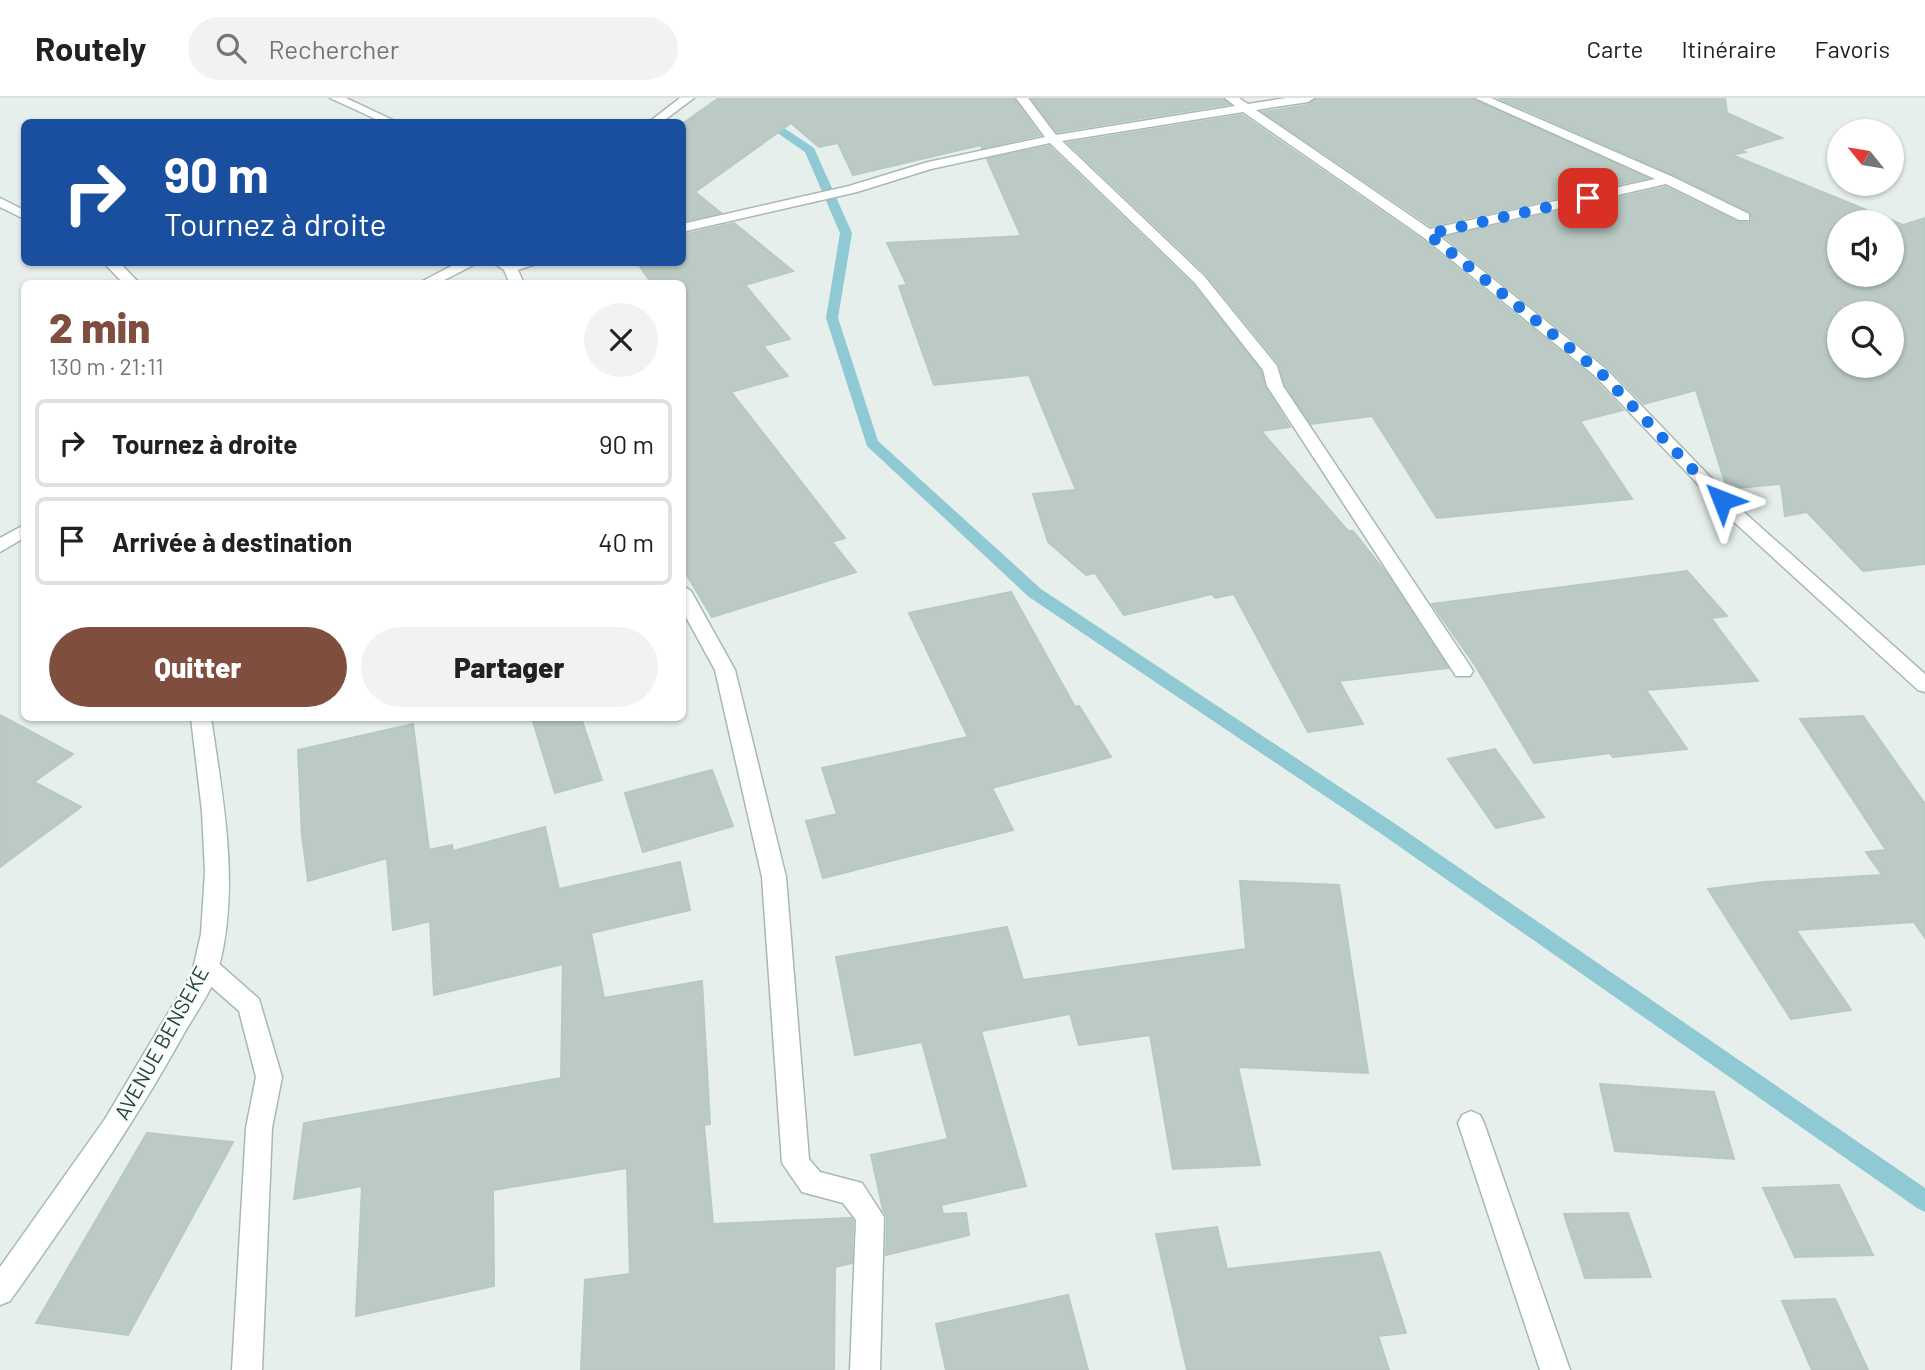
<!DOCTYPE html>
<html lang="fr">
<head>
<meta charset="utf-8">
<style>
	:root { --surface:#fff; --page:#f2f2f2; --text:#202124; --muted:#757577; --line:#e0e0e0; --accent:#7f4e3f }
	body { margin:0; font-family:Barlow,sans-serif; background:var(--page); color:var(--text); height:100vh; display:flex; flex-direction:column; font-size:26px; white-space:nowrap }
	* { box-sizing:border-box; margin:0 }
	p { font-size:23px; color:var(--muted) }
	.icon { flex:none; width:38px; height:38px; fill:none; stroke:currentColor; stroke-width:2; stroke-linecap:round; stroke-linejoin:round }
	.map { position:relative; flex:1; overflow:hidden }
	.drawer { position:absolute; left:21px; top:182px; width:665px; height:441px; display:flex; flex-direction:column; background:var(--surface); border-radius:10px; box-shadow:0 2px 5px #0004 }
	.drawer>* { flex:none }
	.hud { position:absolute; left:21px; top:21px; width:665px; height:147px; border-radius:10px; box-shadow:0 2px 5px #0004; background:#1a4fa0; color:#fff; overflow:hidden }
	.needle { width:46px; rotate:300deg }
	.buttons { position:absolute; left:1827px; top:21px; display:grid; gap:14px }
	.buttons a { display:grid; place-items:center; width:77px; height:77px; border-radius:50%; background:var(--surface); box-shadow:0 2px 5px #0004; font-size:35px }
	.pin { position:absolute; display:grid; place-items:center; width:60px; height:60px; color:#fff; margin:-30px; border-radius:14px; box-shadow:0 4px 10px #0006 }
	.me { position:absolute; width:77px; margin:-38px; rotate:315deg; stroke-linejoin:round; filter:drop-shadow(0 0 5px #0008) }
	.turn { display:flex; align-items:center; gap:24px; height:147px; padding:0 28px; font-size:32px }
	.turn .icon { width:91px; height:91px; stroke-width:2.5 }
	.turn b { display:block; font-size:49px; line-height:60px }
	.round { display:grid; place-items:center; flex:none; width:74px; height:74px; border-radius:37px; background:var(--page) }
	.headline { display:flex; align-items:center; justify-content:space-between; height:119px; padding:0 28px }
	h1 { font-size:42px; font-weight:800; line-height:52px; color:var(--accent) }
	.button { display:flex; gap:14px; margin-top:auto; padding:14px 28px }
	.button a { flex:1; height:80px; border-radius:42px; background:var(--accent); color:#fff; font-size:28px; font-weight:800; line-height:80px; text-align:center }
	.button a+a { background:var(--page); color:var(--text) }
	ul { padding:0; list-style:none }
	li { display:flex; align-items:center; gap:21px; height:88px; margin:0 14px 10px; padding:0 14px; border:4px solid var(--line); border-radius:10px }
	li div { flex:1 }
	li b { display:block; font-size:26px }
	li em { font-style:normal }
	header { display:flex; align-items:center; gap:42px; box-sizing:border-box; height:98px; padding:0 35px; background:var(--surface); border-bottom:2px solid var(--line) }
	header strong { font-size:33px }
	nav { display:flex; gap:38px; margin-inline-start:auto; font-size:24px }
	.search { width:490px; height:63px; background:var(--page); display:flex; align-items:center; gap:18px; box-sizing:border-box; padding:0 24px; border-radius:38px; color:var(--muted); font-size:26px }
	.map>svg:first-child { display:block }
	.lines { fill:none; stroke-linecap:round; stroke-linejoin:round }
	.stream { fill:#8ec9d4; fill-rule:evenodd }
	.building { fill:#bbcac4; stroke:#b8c9c2; stroke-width:2; fill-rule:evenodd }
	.street-casing { stroke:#a8b8b2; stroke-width:3 }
	.secondary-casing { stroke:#a4bbb3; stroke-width:3 }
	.street { fill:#fff; fill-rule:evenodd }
	.secondary { fill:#fff; fill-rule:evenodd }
	.route { stroke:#1a73e8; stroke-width:12; stroke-dasharray:0 21.6 }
	.labels { text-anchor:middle; stroke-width:5; stroke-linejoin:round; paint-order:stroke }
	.street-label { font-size:21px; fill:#24423a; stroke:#f7fbf9 }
</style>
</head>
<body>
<header>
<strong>Routely</strong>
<div class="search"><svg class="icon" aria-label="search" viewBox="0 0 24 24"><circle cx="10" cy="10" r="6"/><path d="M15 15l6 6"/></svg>Rechercher</div>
<nav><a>Carte</a><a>Itinéraire</a><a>Favoris</a></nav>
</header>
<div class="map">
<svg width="1925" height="1272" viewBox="0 0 1925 1272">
	<rect width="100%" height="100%" fill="#e6efeb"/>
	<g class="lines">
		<polygon class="stream" points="727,0 739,0 814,50 852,135 838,220 878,343 1041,491 1394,725 1925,1090 1925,1114 1917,1110 1380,735 1029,499 867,348 826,220 840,135 805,54"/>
	</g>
	<g class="building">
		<polygon points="719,0 1013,0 1040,37 982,50 981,47 853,77 838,45 819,49 791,25 695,94 721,115 682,123 682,26"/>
		<polygon points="1031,0 1222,0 1229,6 1057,34"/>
		<polygon points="1316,0 1473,0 1647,80 1431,128 1263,14 1308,7"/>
		<path d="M1498,0H1725L1727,15L1782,40L1740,52L1745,54L1732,57L1903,127L1925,120V466L1863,473L1807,414L1785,418L1781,386L1727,391L1696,292L1644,306L1608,269L1445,139L1666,89L1738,124L1749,125L1752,122L1750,114L1674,77ZM1839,124H1892V177H1839ZM1839,215H1892V268H1839Z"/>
		<polygon points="1242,17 1421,141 1592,279 1623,312 1580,323 1632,401 1437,420 1372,318 1311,326 1285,287 1279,266 1206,176 1068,45"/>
		<polygon points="1049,48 1192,186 1261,273 1265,289 1290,329 1261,333 1348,433 1353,433 1387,476 1448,570 1339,583 1363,626 1308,634 1234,496 1215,500 1212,496 1124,517 1095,475 1086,477 1048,444 1033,396 1076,392 1029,277 934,287 899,188 907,187 887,145 1021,138 987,61"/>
		<polygon points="734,125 793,173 745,187 790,241 763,248 788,278 731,294 845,440 832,444 856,474 712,519 682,469 682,186 652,186 637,164 682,164 682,137"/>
		<polygon points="1687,473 1727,518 1711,520 1758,583 1646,592 1687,651 1613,659 1610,655 1534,665 1475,567 1432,506"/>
		<polygon points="1011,494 1075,609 1079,608 1111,659 992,690 1013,732 823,780 806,723 837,716 822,670 968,639 909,515"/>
		<polygon points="0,617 73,656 34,684 81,709 0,769"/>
		<polygon points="1863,618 1925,706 1925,840 1914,824 1796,832 1851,912 1791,921 1708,791 1764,784 1882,777 1866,754 1886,752 1800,621"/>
		<polygon points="532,620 581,620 602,682 555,695"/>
		<polygon points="413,626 429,752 452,747 453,753 545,729 559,791 680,764 690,812 591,835 604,900 702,883 710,1026 704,1027 713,1126 851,1120 853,1123 852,1165 835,1169 834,1272 581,1272 585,1182 630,1176 627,1070 493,1092 494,1188 356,1218 362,1088 294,1101 304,1025 561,980 563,866 434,897 430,823 393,832 387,760 308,783 302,738 298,652"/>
		<polygon points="1495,651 1544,719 1496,730 1448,661"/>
		<polygon points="712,672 733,728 643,754 625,695"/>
		<polygon points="1240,783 1339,787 1368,975 1238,969 1260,1067 1173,1071 1150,937 1079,947 1070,916 981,933 1026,1088 941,1107 943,1116 966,1115 969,1137 886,1157 887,1119 883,1112 871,1057 948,1041 922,944 855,957 836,859 1007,829 1023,882 1246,851"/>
		<polygon points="1600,986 1714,994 1734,1061 1615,1053"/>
		<polygon points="147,1035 233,1044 128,1237 36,1225"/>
		<polygon points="1839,1087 1873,1157 1795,1159 1763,1090"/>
		<polygon points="1628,1115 1651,1179 1585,1180 1564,1116"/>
		<polygon points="1217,1129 1227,1171 1380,1154 1406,1235 1378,1238 1389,1272 1187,1272 1156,1136"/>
		<polygon points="1068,1197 1088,1272 946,1272 936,1226"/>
		<polygon points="1835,1201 1868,1272 1812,1272 1782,1203"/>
	</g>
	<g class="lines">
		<g class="street-casing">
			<g id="street">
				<polygon points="330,0 346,0 397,24 382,24"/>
				<polygon points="680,0 694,0 662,24 649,24"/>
				<polygon points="1016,0 1028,0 1056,37 1235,8 1225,0 1239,0 1248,6 1286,0 1314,0 1308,4 1256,12 1430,131 1655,81 1475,0 1491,0 1673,79 1749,116 1749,122 1739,122 1666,86 1439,138 1606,271 1746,416 1925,576 1925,594 1918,592 1734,424 1594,277 1423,139 1243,14 1062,43 1204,178 1277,268 1283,288 1470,568 1473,573 1470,578 1456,578 1267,288 1263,272 1194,184 1050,45 931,71 857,94 682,134 682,126 849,88 928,64 1045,39"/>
				<polygon points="459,164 479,164 437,186 417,186"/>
				<polygon points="492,164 542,164 518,172 524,186 510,186 504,172"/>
				<polygon points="24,427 24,440 0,454 0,440"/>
				<polygon points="682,487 691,493 735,572 786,779 809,1061 820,1074 862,1085 884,1119 880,1272 850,1272 856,1122 843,1105 802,1094 782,1065 762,779 715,572 682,512"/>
				<polygon points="207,860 216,863 259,901 282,979 272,1030 262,1272 232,1272 246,1030 256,979 239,913 198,877 195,870 198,863"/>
				<polygon points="1471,1013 1480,1017 1484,1025 1570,1272 1540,1272 1458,1025 1462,1017"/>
			</g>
		</g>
		<g class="secondary-casing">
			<g id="secondary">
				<polygon points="0,100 24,112 24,121 0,109"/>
				<polygon points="103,164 119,164 140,186 124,186"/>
				<path d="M191,620H211C223,701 240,788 219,869C212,894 194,917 182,939C131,1031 71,1117 10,1203L0,1207V1169L105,1021L192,875L201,836L205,774L202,713Z"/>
			</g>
		</g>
		<use href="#street" class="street"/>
		<use href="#secondary" class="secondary"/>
	</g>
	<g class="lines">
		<polyline class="route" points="1588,100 1428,136 1600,274 1722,402"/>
	</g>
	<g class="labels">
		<g class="street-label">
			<text transform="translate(162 945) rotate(-61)" y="7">AVENUE BENSEKE</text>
		</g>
	</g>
</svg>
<div class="buttons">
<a><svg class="needle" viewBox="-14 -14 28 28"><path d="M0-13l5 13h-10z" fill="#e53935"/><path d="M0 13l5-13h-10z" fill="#757577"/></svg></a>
<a><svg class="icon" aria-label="sound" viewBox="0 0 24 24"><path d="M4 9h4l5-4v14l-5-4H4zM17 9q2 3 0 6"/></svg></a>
<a><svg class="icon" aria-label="search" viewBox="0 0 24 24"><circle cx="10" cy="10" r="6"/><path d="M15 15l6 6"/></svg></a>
</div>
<div class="pin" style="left:1588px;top:100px;background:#d93025"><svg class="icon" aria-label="arrive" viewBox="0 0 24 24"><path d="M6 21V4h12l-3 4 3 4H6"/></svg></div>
<svg class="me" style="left:1722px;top:402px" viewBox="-20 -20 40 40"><path d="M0-17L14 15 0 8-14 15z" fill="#1a73e8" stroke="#fff" stroke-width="4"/></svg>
<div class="hud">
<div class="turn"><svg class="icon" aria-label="right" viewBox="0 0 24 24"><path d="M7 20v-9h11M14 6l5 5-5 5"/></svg><div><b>90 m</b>Tournez à droite</div></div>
</div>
<section class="drawer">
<div class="headline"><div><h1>2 min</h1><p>130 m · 21:11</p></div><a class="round"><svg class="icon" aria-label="close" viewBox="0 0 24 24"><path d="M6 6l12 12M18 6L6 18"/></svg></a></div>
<ul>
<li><svg class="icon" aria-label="right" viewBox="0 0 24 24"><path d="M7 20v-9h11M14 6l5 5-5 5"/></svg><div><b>Tournez à droite</b></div><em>90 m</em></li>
<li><svg class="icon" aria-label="arrive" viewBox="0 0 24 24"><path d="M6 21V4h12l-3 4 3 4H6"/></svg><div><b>Arrivée à destination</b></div><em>40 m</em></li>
</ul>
<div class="button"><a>Quitter</a><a>Partager</a></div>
</section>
</div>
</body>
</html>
